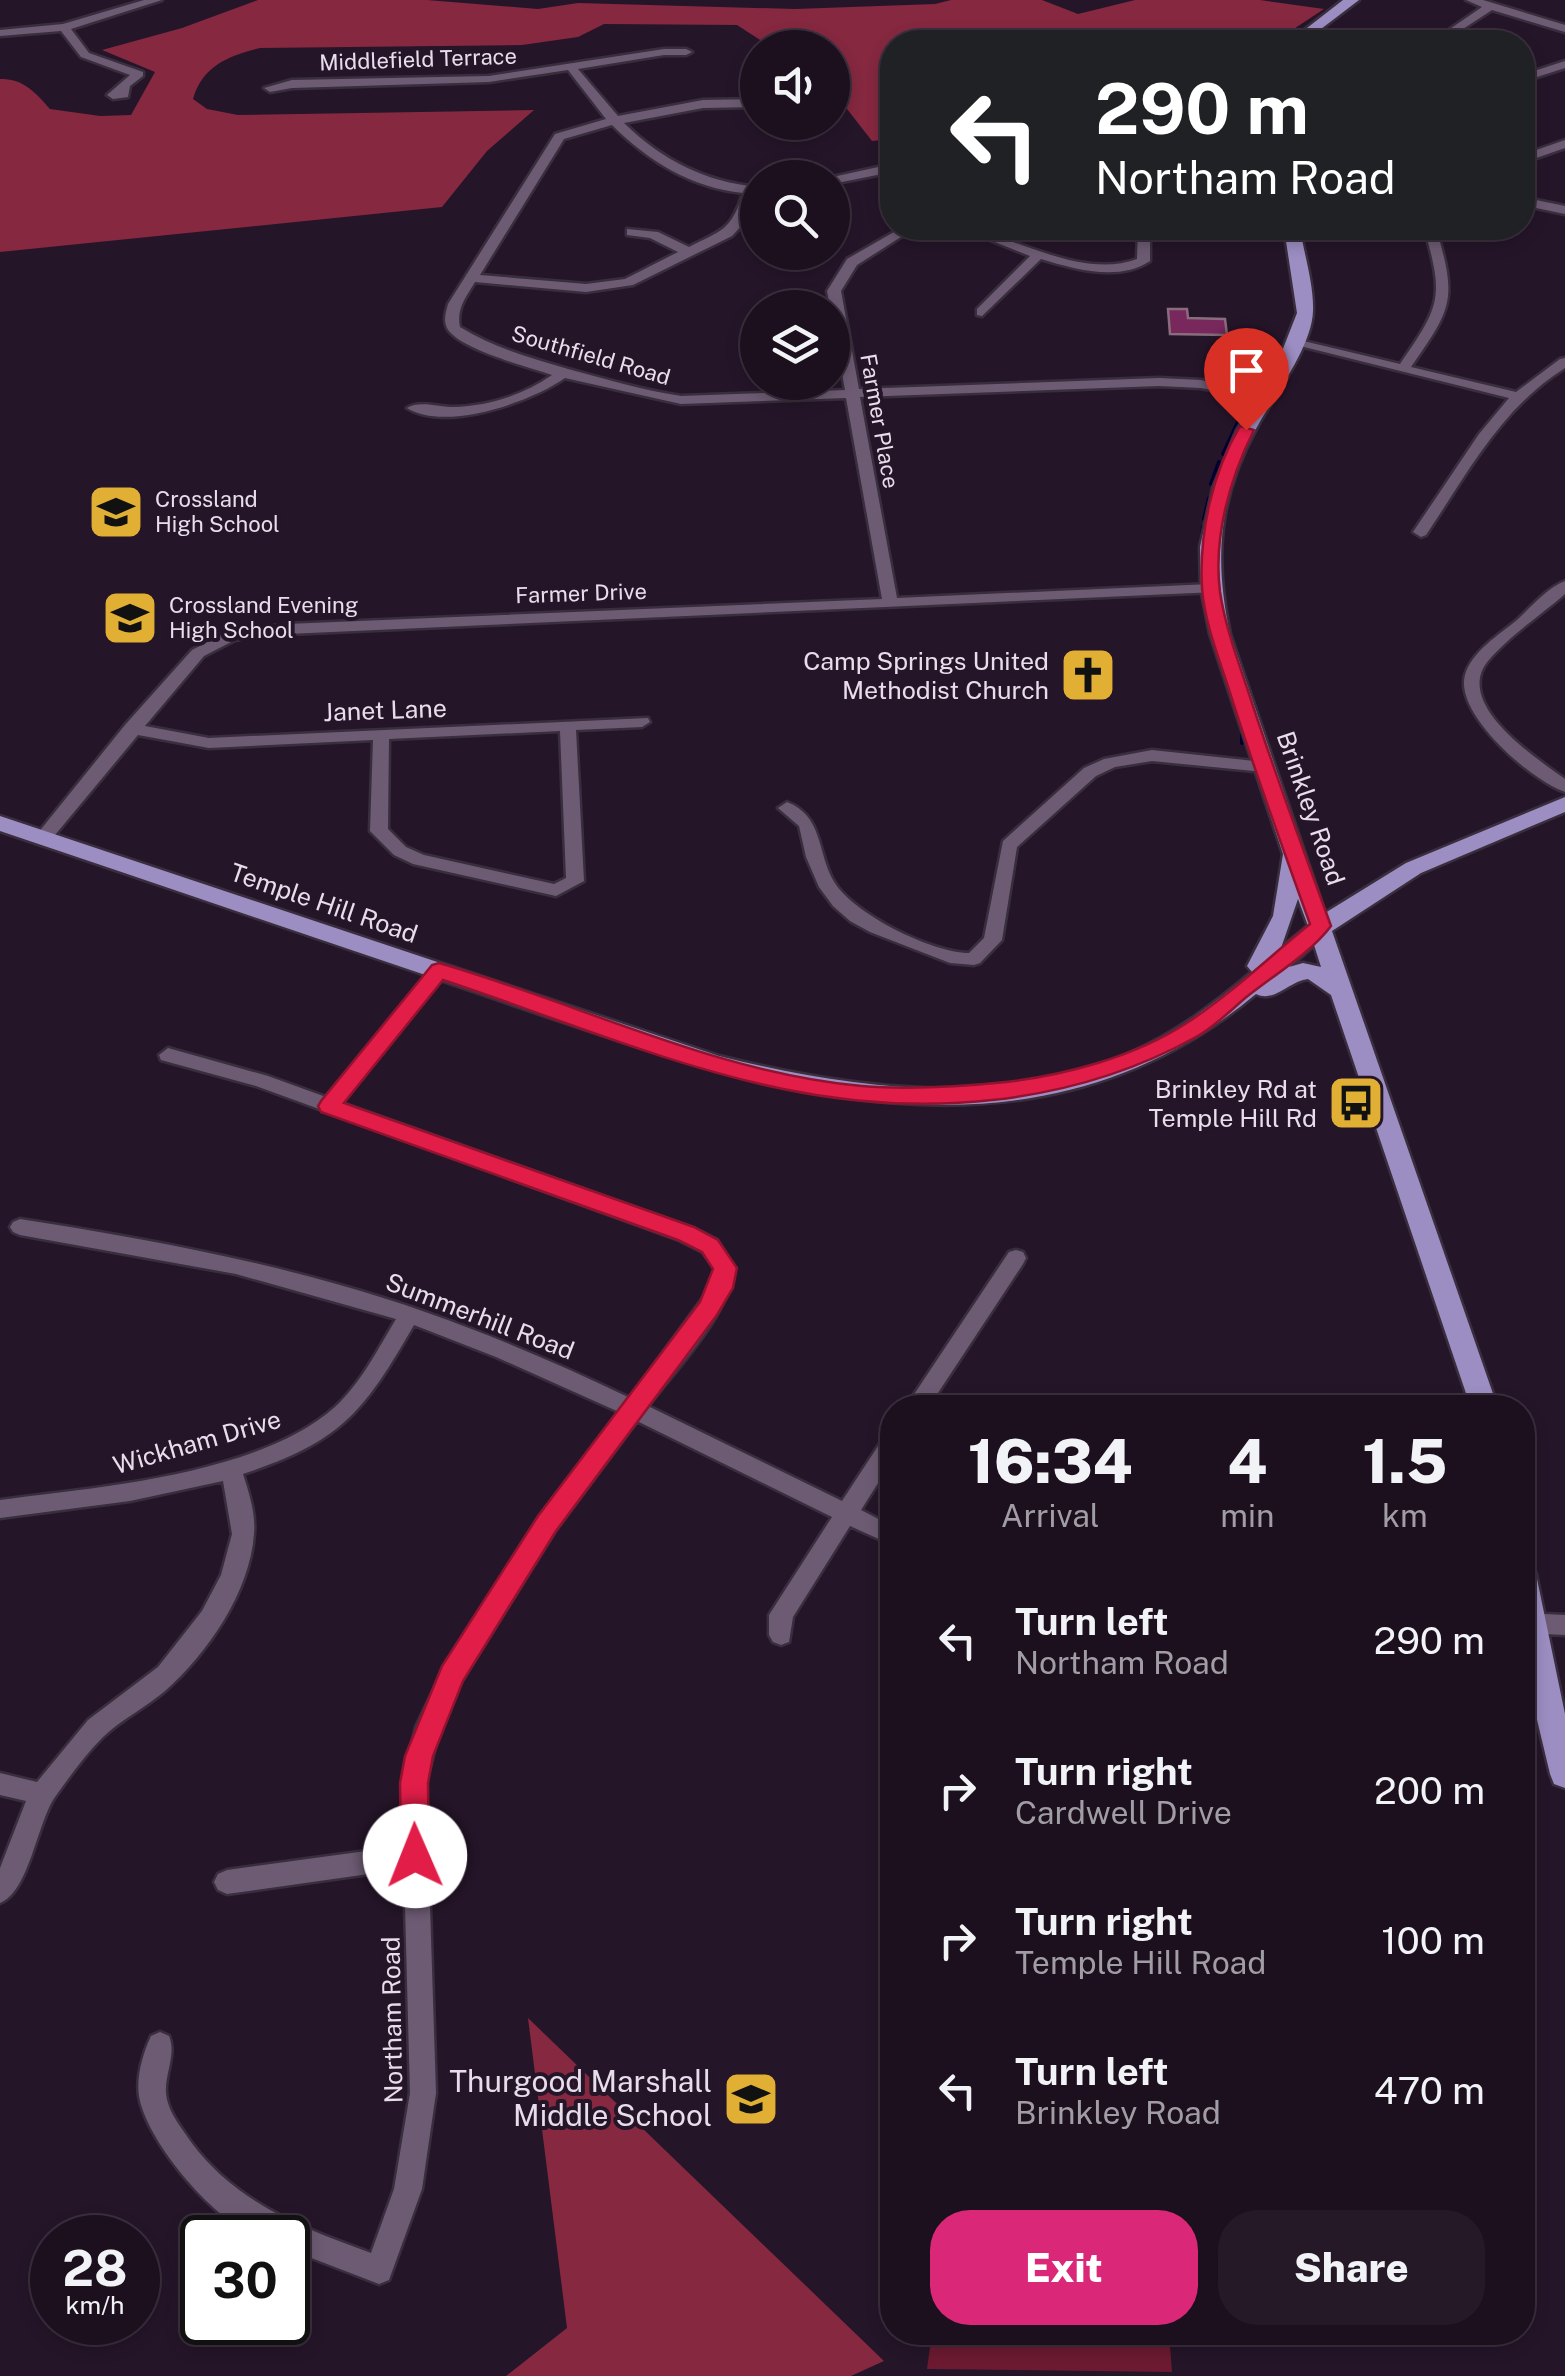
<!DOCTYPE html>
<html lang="en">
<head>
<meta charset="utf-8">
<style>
	:root { --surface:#1c101f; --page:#251928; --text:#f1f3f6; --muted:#a09da4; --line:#3a303d; --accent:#db2777 }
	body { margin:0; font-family:"Public Sans",sans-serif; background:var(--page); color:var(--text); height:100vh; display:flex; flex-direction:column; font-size:38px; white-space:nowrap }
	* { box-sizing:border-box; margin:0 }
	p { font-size:32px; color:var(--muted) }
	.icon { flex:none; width:55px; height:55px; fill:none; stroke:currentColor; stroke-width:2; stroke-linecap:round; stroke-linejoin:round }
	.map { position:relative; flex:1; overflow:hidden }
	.sheet { position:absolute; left:880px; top:1395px; width:655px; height:950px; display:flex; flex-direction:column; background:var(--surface); border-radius:40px; box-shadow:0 5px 15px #0003,0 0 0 2px var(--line) }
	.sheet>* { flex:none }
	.top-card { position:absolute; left:880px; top:30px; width:655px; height:210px; border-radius:40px; box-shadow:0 5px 15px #0003,0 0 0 2px var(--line); background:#202124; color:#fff; overflow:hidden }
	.controls { position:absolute; left:740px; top:30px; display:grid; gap:20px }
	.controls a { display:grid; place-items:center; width:110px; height:110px; border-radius:50%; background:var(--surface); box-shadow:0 5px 15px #0003,0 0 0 2px var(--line); font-size:50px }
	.speed { position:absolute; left:30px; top:2215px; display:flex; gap:20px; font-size:50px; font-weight:700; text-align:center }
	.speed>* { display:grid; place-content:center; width:130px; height:130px; border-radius:50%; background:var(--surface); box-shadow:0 5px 15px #0003,0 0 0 2px var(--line); line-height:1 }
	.speed small { font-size:25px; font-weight:400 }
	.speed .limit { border:5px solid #111; border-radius:15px; background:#fff; color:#111 }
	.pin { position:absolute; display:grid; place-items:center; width:85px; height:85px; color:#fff; margin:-102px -42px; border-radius:50% 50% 50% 0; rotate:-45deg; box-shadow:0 0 10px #0007 }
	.pin .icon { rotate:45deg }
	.me { position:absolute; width:110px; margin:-55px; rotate:359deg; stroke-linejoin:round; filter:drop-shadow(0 0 8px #0008) }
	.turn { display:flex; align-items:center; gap:35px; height:210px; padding:0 50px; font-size:45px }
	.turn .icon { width:130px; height:130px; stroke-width:2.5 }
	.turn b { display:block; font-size:70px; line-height:85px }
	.eta { display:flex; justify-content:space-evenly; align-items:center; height:170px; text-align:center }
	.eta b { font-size:60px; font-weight:800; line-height:70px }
	.cta { display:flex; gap:20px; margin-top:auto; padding:20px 50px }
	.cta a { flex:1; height:115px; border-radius:40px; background:var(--accent); color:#fff; font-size:40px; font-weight:800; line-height:115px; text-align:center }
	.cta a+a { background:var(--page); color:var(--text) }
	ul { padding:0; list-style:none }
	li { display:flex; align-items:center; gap:30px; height:150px; padding:0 50px }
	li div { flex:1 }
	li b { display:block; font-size:38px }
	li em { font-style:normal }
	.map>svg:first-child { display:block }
	.green { fill:#6c1a31 }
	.forest { fill:#852840 }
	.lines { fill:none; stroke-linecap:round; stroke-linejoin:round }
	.stream-far1 { stroke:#020030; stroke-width:2.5 }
	.stream { stroke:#020030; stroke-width:4 }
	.building { fill:#78285d; stroke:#896c7d; stroke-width:2.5 }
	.minor-casing { stroke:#392e3d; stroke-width:5 }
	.major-casing { stroke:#392e3d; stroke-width:5 }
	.minor { fill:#6d5b73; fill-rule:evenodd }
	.major { fill:#9c8dc2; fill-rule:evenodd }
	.route { fill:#e11d48; stroke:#92132f; stroke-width:2.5 }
	.labels { text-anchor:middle; stroke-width:8; stroke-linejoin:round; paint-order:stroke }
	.far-street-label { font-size:22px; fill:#e8deeb; stroke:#251529 }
	.far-poi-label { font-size:22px; fill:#e8deeb; stroke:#251529; text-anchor:start }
	.poi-label { font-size:25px; fill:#e8deeb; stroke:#251529; text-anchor:end }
	.street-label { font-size:25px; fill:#e8deeb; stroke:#251529 }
	.near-poi-label { font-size:30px; fill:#e8deeb; stroke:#251529; text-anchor:end }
</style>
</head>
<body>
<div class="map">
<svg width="1565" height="2376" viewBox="0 0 1565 2376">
	<rect width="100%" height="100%" fill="#251529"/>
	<polygon class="green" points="932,2333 1169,2333 1172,2372 927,2369"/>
	<g class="forest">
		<path d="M258,0H427L538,9L578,3L795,9L935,4L951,0H1042L1078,14L1135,0H1260L1324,9L1274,42H892V139L872,141L833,91L832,48L771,47L737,25L604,24L578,37L522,45L260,48C229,56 203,65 193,99L207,109L238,115L534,110L487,151L442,207L0,252V79C23,78 36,93 50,109L100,116L131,115L155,72L102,50L182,28Z"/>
		<polygon points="528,2018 884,2361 851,2376 506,2376 567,2328"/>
	</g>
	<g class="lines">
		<g class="stream-far1">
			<polyline points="1261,381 1273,368"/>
			<polyline points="1225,384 1233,379 1261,380"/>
		</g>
		<g class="stream">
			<polyline points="1223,454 1246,405"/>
			<polyline points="1211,484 1219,462"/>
			<polyline points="1204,519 1209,498"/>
			<polyline points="1201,544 1203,527"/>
			<polyline points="1204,605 1208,622"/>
			<polyline points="1211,637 1242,730 1242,743"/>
		</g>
	</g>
	<polygon class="building" points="1168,309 1187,309 1188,318 1225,319 1227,335 1170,334"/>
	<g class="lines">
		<g class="minor-casing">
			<g id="minor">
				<polygon points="144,0 162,0 71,29 89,53 143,72 143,76 130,86 128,97 113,99 107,95 130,75 81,57 61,31 0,36 0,30 63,24"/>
				<polygon points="1466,0 1483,0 1565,25 1565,32 1492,10 1443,42 1431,42 1482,7"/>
				<path d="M664,49H686L692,52L686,55H664L578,69L618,116L703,100L758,99V107L703,108L624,123C662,160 705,182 758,187L747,220L732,236L633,285L586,292L475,282C466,297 456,309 460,327C494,348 531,358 568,369C605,379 642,390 681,396L845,390L827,291L847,259L901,228H915L857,265L841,291L859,389L1159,378L1201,380L1273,397L1266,401L1201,388L1159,386L860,397L897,598L1211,584L1216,586V592L287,634L235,640L204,656L145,726L209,738L648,718L650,722L642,727L576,730L584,881L556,896L413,864L394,855L370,831L373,740L209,748L138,735L50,841H38L35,837L38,833L125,725L192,650L225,633L287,624L882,599L846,398L681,404L565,378C531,402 445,432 407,408C419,400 439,407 454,407C489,406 523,395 552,375C529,367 458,349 447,328C443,320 446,312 448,304L555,134L606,119L568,70L489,82L292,88L270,92L264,88L292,80L489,76ZM612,125C648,161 692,188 743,193C731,231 722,230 689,247L658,232L627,229V235L650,238L678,252L625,279L586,284L480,275L564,139ZM560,731L566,878L554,884L424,855L406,847L388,829L389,739Z"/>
				<polygon points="1565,61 1565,68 1522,82 1522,75"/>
				<polygon points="783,122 795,122 795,123 789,127"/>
				<polygon points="1565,140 1565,148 1522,163 1522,155"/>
				<polygon points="892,164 892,172 832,184 832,178 828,178"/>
				<polygon points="1522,197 1565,206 1565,214 1522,205"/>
				<path d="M960,228C979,227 994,235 1013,242C1050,255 1097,274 1137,259L1138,228H1150V261C1119,282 1074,269 1041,259L982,316L977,315V309L1030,256Z"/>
				<path d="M1424,228H1436C1457,299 1453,307 1411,367L1516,392L1560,359L1565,358V368C1501,408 1467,474 1426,535L1421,537L1413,532L1479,434L1509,398L1288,343L1295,339L1400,364C1441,305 1444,297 1424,228Z"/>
				<path d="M1565,581V594C1541,615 1509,636 1488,661C1453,704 1536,758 1565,779V792C1532,781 1454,714 1465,675C1472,651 1499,635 1517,620C1531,607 1547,588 1565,581Z"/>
				<path d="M1152,750L1264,762L1272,767L1264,772L1152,761L1115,767L1096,776L1017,847L1002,940L980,963L974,965L950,963L870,932L850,921L833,906L819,887L806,857L799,826L778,808L787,802C823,816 817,851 833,880C851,913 932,953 969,953L984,938L1003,841L1084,768L1104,759Z"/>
				<path d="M439,965L445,967L448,971L445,975L342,1103L693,1228L717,1240L735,1268C725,1320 679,1365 648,1406L842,1501L884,1437L892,1434V1461L861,1510L892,1526V1545L850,1526L793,1617L789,1642L781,1645L773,1642L769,1635V1615L832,1517L637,1421L555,1531L461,1682L440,1727L426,1783L436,2093L422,2189L389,2280L379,2284L288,2249V2238C280,2238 271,2239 264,2238C218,2228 146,2141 139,2096C136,2077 143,2053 151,2036L160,2032L169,2036C178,2057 160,2080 168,2103C172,2117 183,2130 191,2142C236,2203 302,2228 371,2253L394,2189L410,2093L404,1869L227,1894L218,1890L214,1882L218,1874L227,1870L403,1846L402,1783L416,1727L444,1668L539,1517L619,1412L496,1357L414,1325C363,1413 342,1441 243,1474C249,1493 256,1514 254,1534C250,1592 207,1654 165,1691C145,1708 122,1719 103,1737C85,1755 70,1776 55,1797C37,1823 29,1892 0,1903V1868L26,1801L0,1795V1773L37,1782L88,1720L158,1667L202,1611L221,1575L232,1534L223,1481L130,1501L0,1518V1500C100,1487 258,1475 335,1407C361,1383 378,1349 396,1319L236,1274L20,1235L13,1232L10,1227L13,1222L20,1219C128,1236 235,1255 340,1285C440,1313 536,1353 630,1398L711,1287L715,1269L703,1252L679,1240L256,1086L161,1060L159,1055L168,1048L268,1076L326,1097L433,967Z"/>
				<polygon points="1016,1250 1023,1252 1026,1258 1023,1264 928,1408 905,1408 1009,1252"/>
				<polygon points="1522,1613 1565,1615 1565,1635 1522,1633"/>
			</g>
		</g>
		<g class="major-casing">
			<g id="major">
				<polygon points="1343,0 1359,0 1304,42 1289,42"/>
				<path d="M1284,228H1300C1304,254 1314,285 1313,311C1312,347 1274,396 1257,427C1218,497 1214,558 1230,634L1325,913L1406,863L1565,797V812L1421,873L1332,931L1498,1408H1471L1331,995L1308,979C1289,981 1275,1003 1256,994C1010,1199 716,1073 452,984C301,933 151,882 0,831V816L719,1056C851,1089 1004,1110 1132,1052C1176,1033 1215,1003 1252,972L1247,966L1273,916L1283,854L1210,634L1201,589L1200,547L1213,488L1237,430L1275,369L1297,313ZM1298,899L1308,926L1281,948ZM1314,945L1321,967L1303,963L1289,967Z"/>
				<polygon points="1522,1562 1532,1565 1536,1574 1565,1714 1565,1788 1554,1784 1550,1774 1522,1657"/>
			</g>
		</g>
		<use href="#minor" class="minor"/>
		<use href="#major" class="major"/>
	</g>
	<path class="route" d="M1240,426L1254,430C1230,478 1213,537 1220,592C1226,632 1242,671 1254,709C1278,782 1305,854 1331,926C1310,954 1271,977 1244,999C1229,1012 1213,1028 1196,1037C1071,1106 922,1118 783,1089C667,1065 555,1017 443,980L344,1103L694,1227L718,1240L737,1268L733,1288L717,1315L556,1531L463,1681L433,1756L428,1783L429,1856L425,1865L415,1869L405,1865L401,1856L400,1783L405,1756L442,1666L538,1516L700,1302L713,1269L702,1252L678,1240L321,1112L318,1106L321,1101L432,965L439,963C579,1003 715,1073 862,1086C910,1090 957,1087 1006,1082C1065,1075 1134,1057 1185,1024C1229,996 1269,957 1310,924C1283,849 1256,775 1232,699C1221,663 1205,626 1202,588C1199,533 1212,473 1240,426Z"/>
	<defs>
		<g id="school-square" transform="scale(2.875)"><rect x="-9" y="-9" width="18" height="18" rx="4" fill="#e1af34" stroke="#251529"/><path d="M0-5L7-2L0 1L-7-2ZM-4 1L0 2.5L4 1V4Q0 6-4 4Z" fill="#111"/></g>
		<g id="church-square" transform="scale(2.875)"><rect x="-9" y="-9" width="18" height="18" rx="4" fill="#e1af34" stroke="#251529"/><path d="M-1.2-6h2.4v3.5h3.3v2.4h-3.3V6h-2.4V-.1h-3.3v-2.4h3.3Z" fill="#111"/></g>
		<g id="bus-square" transform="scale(2.875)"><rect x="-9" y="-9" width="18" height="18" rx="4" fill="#e1af34" stroke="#251529"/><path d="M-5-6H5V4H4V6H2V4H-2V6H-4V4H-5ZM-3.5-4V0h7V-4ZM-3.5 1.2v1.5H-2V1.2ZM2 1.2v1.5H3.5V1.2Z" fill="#111"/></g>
	</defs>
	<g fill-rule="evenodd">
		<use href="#school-square" x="116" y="512"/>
		<use href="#school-square" x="130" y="618"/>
		<use href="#church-square" x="1088" y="675"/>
		<use href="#bus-square" x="1356" y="1103"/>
		<use href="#school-square" x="751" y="2099"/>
	</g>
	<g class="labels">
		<g class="far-street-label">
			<text transform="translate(418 59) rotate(-2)" y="8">Middlefield Terrace</text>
			<text transform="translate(591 355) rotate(16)" y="8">Southfield Road</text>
			<text transform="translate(880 421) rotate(80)" y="8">Farmer Place</text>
			<text transform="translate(581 593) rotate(-2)" y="8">Farmer Drive</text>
		</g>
		<g class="far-poi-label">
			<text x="155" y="507">Crossland<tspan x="155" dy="25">High School</tspan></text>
			<text x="169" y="613">Crossland Evening<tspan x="169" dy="25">High School</tspan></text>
		</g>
		<g class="poi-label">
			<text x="1049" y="670">Camp Springs United<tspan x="1049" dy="29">Methodist Church</tspan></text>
			<text x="1317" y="1098">Brinkley Rd at<tspan x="1317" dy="29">Temple Hill Rd</tspan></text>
		</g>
		<g class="street-label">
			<text transform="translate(385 710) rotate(-2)" y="9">Janet Lane</text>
			<text transform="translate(1311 808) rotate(71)" y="9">Brinkley Road</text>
			<text transform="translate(324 903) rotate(19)" y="9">Temple Hill Road</text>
			<text transform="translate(480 1316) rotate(21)" y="9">Summerhill Road</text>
			<text transform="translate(197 1442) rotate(-16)" y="9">Wickham Drive</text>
			<text transform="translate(392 2020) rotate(-91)" y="9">Northam Road</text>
		</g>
		<g class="near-poi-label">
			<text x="712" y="2092">Thurgood Marshall<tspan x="712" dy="34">Middle School</tspan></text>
		</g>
	</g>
</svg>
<div class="controls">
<a><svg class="icon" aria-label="sound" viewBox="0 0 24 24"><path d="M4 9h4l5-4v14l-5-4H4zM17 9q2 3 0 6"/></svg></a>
<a><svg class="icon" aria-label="search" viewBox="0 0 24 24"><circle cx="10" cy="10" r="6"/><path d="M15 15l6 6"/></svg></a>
<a><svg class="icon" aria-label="layers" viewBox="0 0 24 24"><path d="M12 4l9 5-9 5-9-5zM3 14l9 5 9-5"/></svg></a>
</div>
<div class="speed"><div>28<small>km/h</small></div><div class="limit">30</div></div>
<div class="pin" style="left:1246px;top:430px;background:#d93025"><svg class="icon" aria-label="arrive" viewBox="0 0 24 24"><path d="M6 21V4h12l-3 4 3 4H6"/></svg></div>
<svg class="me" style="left:415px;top:1856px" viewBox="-20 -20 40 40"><circle r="19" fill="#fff"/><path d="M0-13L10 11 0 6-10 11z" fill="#e11d48"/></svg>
<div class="top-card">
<div class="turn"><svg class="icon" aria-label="left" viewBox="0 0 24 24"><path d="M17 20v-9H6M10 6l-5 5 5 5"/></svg><div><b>290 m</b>Northam Road</div></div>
</div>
<section class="sheet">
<div class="eta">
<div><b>16:34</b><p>Arrival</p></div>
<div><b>4</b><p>min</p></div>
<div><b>1.5</b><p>km</p></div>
</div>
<ul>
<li><svg class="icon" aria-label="left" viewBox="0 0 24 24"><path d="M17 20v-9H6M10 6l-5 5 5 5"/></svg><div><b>Turn left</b><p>Northam Road</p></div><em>290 m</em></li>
<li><svg class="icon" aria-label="right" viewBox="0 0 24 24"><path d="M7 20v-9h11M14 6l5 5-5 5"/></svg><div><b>Turn right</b><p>Cardwell Drive</p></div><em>200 m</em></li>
<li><svg class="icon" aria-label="right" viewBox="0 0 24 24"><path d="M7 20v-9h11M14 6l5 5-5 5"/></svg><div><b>Turn right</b><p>Temple Hill Road</p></div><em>100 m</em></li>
<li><svg class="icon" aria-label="left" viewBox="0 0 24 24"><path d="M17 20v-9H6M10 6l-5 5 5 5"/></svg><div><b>Turn left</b><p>Brinkley Road</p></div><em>470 m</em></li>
</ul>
<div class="cta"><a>Exit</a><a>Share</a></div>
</section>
</div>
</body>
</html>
